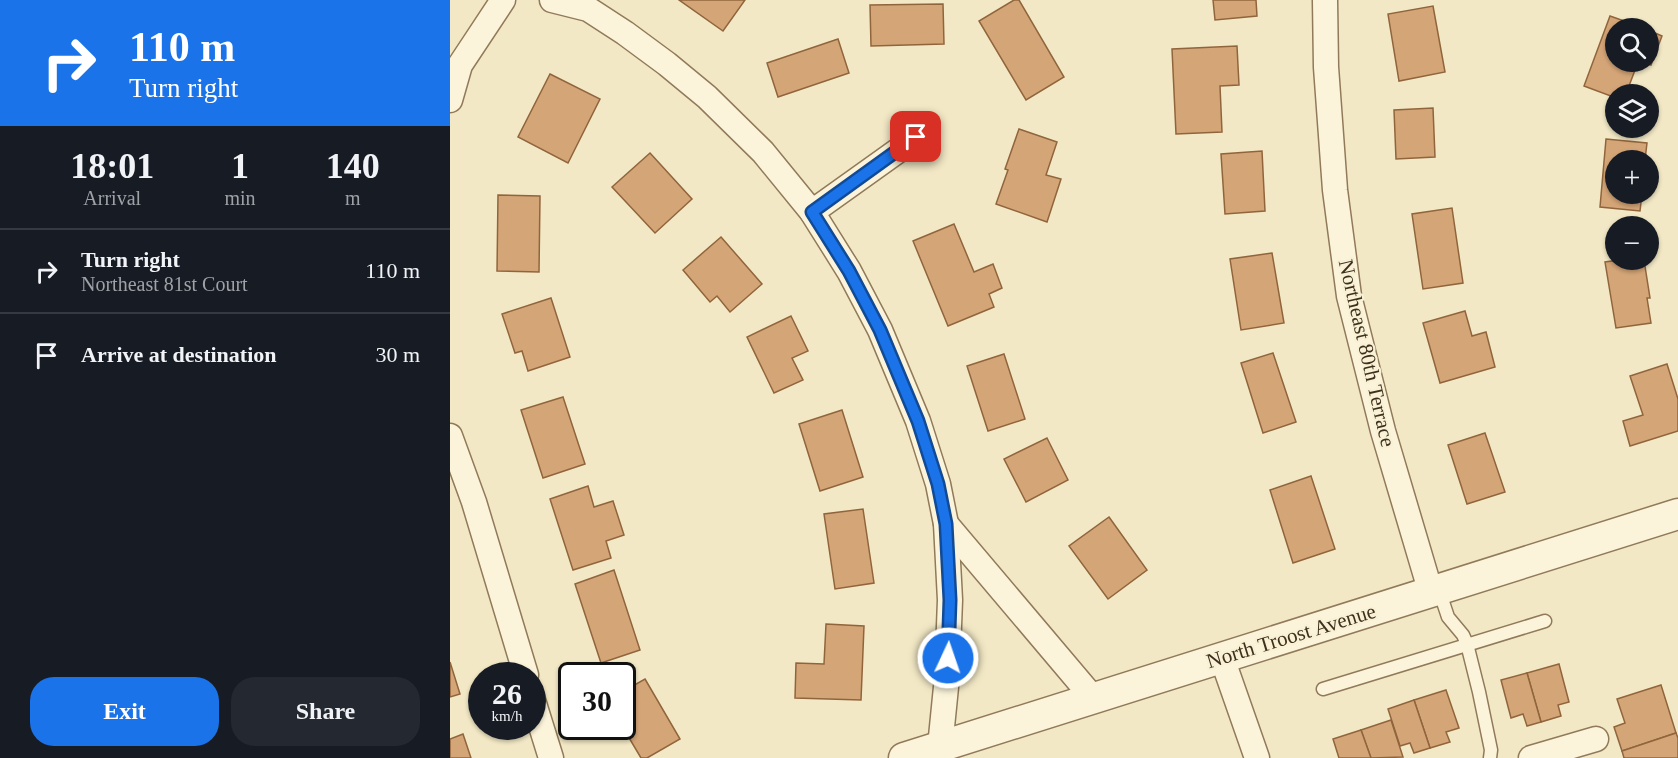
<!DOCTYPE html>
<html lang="en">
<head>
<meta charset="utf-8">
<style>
	:root { --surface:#171b24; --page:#242831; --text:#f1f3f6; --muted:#9ea1a6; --line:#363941; --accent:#1a73e8 }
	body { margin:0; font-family:"Times New Roman",serif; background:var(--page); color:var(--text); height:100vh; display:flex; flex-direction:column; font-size:22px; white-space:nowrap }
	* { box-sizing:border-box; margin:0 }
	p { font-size:20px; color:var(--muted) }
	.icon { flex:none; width:33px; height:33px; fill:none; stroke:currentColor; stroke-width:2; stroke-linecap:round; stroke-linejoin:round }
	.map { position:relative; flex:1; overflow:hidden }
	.panel { display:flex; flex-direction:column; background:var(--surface); width:450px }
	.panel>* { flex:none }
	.guide { background:#1a73e8; color:#fff; overflow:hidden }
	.controls { position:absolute; left:1155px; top:18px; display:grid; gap:12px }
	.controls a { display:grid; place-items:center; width:54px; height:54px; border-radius:50%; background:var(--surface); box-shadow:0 2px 4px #0004; font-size:30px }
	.speed { position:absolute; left:18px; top:662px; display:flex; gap:12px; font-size:30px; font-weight:700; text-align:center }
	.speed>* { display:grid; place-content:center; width:78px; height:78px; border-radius:50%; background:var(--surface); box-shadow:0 2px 4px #0004; line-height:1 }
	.speed small { font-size:15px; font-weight:400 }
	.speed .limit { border:3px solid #111; border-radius:9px; background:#fff; color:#111 }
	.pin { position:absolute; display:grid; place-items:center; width:51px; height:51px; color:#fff; margin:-26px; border-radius:12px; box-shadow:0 3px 9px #0006 }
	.me { position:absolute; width:66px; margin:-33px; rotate:3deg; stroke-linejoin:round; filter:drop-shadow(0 0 4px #0008) }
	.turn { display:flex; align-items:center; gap:21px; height:126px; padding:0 30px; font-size:27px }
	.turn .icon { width:78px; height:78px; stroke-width:2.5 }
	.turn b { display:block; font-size:42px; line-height:51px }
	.eta { display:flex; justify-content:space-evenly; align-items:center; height:102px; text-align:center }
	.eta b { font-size:36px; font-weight:700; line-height:42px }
	.cta { display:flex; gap:12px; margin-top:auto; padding:12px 30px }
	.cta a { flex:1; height:69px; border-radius:24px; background:var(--accent); color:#fff; font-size:24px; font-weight:700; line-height:69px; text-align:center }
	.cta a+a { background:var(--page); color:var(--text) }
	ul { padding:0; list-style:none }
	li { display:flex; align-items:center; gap:18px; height:84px; padding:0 30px; border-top:2px solid var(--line) }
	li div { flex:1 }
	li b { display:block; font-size:22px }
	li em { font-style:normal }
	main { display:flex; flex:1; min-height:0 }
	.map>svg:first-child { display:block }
	.building { fill:#d4a577; stroke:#91653c; stroke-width:1.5 }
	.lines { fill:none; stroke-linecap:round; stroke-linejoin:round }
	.service-casing { stroke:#907a59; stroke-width:15 }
	.minor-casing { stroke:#907a59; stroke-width:27 }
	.tertiary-casing { stroke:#907a59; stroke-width:33 }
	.service { stroke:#fcf4da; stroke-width:12 }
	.minor { stroke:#fcf4da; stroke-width:24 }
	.tertiary { stroke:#fcf4da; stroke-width:30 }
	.route-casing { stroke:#114b97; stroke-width:15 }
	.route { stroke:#1a73e8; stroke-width:10 }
	.labels { text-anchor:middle; stroke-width:4.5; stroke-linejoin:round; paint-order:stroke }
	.street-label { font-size:21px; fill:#3e301e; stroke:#f9f1d5 }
</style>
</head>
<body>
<main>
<section class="panel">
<div class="guide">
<div class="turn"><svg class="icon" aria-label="right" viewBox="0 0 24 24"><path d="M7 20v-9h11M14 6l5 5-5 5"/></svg><div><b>110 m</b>Turn right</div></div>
</div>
<div class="eta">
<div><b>18:01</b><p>Arrival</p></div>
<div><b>1</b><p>min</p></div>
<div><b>140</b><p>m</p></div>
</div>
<ul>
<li><svg class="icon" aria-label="right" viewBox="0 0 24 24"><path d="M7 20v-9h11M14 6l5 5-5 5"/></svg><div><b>Turn right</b><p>Northeast 81st Court</p></div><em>110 m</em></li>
<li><svg class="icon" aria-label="arrive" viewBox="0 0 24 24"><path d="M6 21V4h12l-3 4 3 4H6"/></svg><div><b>Arrive at destination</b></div><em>30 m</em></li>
</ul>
<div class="cta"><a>Exit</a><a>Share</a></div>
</section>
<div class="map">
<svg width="1228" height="758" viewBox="0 0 1228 758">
	<rect width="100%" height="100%" fill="#f2e8c5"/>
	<g class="building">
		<polygon points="229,0 295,0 273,31"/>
		<polygon points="564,0 569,0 614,77 576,100 529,21"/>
		<polygon points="763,0 806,0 807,16 765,20"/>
		<polygon points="493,4 494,44 421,46 420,5"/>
		<polygon points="983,6 995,72 949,81 938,14"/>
		<polygon points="1160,16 1194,28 1166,28 1166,62 1188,62 1176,94 1166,94 1166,98 1134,86"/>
		<polygon points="1198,30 1212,36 1201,65 1190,62 1198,62"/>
		<polygon points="388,39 399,73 328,97 317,63"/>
		<polygon points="787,46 789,85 770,86 772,132 726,134 722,49"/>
		<polygon points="100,74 150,99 118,163 68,137"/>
		<polygon points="983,108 985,157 946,159 944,110"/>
		<polygon points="569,129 607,142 596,175 611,179 597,222 546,204 558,170 555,169"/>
		<polygon points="1156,139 1197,143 1195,160 1166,160 1166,194 1192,194 1190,211 1150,207"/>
		<polygon points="812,151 815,211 775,214 771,154"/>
		<polygon points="200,153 242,199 205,233 162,187"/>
		<polygon points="48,195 90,196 89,272 47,271"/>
		<polygon points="1002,208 1013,283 973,289 962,214"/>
		<polygon points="504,224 524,272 543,264 552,288 539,294 544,307 498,326 463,241"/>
		<polygon points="271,237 312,284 280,312 267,296 260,302 233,270"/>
		<polygon points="822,253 834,323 791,330 780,259"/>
		<polygon points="1169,260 1194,260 1200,298 1197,298 1201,323 1166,328 1155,262"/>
		<polygon points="101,298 120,357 78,371 72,351 65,353 52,314"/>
		<polygon points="1015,311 1022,336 1036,332 1045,367 990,383 973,323"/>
		<polygon points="341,316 358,351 342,358 353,380 324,393 297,337"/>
		<polygon points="823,353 846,422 813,433 791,363"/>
		<polygon points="554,354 575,419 538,431 517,366"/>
		<polygon points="1217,364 1228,399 1228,431 1180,446 1173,421 1193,415 1180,376"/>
		<polygon points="113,397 135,464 93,478 71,410"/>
		<polygon points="392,410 413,477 370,491 349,424"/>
		<polygon points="1035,433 1055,492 1017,504 998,445"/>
		<polygon points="597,438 618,480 576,502 554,459"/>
		<polygon points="861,476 885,549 843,563 820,490"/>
		<polygon points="138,486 144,507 163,501 174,535 156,541 161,558 123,570 100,499"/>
		<polygon points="413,509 424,583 385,589 374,514"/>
		<polygon points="659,517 697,570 658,599 619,546"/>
		<polygon points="164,570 190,650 151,663 125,584"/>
		<polygon points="376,624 414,626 411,700 345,698 346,663 374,664"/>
		<polygon points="0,662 10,694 0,697"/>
		<polygon points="1109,664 1119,702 1108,705 1111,716 1091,722 1077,673"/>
		<polygon points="1077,673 1091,722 1077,726 1073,714 1061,718 1051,680"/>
		<polygon points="195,679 230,739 197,758 191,758 172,726 172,692"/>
		<polygon points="1211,685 1226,733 1172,751 1164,727 1175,723 1167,699"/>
		<polygon points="996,690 1009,728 996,732 1000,742 980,748 964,700"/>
		<polygon points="964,700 980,748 964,753 960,743 950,746 938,709"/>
		<polygon points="941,720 953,757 921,758 911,730"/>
		<polygon points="911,730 921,758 889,758 883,739"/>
		<polygon points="1226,733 1228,738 1228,758 1174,758 1172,751"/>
		<polygon points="13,734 21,758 0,758 0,739"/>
	</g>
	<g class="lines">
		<g class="service-casing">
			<g id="service">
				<polyline points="989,590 998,617 1013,635 1017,644 1029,692 1041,750 1040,758"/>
				<polyline points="873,689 1095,621"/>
			</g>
		</g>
		<g class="minor-casing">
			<g id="minor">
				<polyline points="102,0 138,9 175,33 217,64 257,97 313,152 362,212 399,271 430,330 468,421 488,484 496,524 500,600 497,677 490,747"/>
				<polyline points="875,0 876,67 885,190 899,296 933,431 981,593"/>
				<polyline points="0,100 10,65 53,0"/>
				<polyline points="362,212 467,137"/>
				<polyline points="0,436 24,502 76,675"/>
				<polyline points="496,524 644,699"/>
				<polyline points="772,658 807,758"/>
				<polyline points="82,697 101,758"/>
				<polyline points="1081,758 1146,739"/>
			</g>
		</g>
		<g class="tertiary-casing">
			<polyline id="tertiary" points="454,758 1228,514"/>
		</g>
		<use href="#service" class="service"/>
		<use href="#minor" class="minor"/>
		<use href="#tertiary" class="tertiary"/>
	</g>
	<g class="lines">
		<g class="route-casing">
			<polyline id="route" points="466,137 362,212 399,271 430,330 468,421 488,484 496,524 500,600 498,658"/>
		</g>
		<use href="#route" class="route"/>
	</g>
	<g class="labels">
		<g class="street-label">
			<text transform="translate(917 353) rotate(77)" y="7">Northeast 80th Terrace</text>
			<text transform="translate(841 636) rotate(-17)" y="7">North Troost Avenue</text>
		</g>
	</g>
</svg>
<div class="controls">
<a><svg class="icon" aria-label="search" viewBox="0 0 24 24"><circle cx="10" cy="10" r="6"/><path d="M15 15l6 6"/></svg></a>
<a><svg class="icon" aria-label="layers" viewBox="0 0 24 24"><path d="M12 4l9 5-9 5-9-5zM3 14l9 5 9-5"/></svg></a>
<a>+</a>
<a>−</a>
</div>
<div class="speed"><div>26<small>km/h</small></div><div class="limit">30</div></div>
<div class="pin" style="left:466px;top:137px;background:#d93025"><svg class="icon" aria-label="arrive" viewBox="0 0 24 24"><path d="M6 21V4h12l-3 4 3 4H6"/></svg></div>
<svg class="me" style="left:498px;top:658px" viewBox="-20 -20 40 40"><circle r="17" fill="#1a73e8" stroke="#fff" stroke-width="3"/><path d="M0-11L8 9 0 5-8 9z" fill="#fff"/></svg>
</div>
</main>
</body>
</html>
